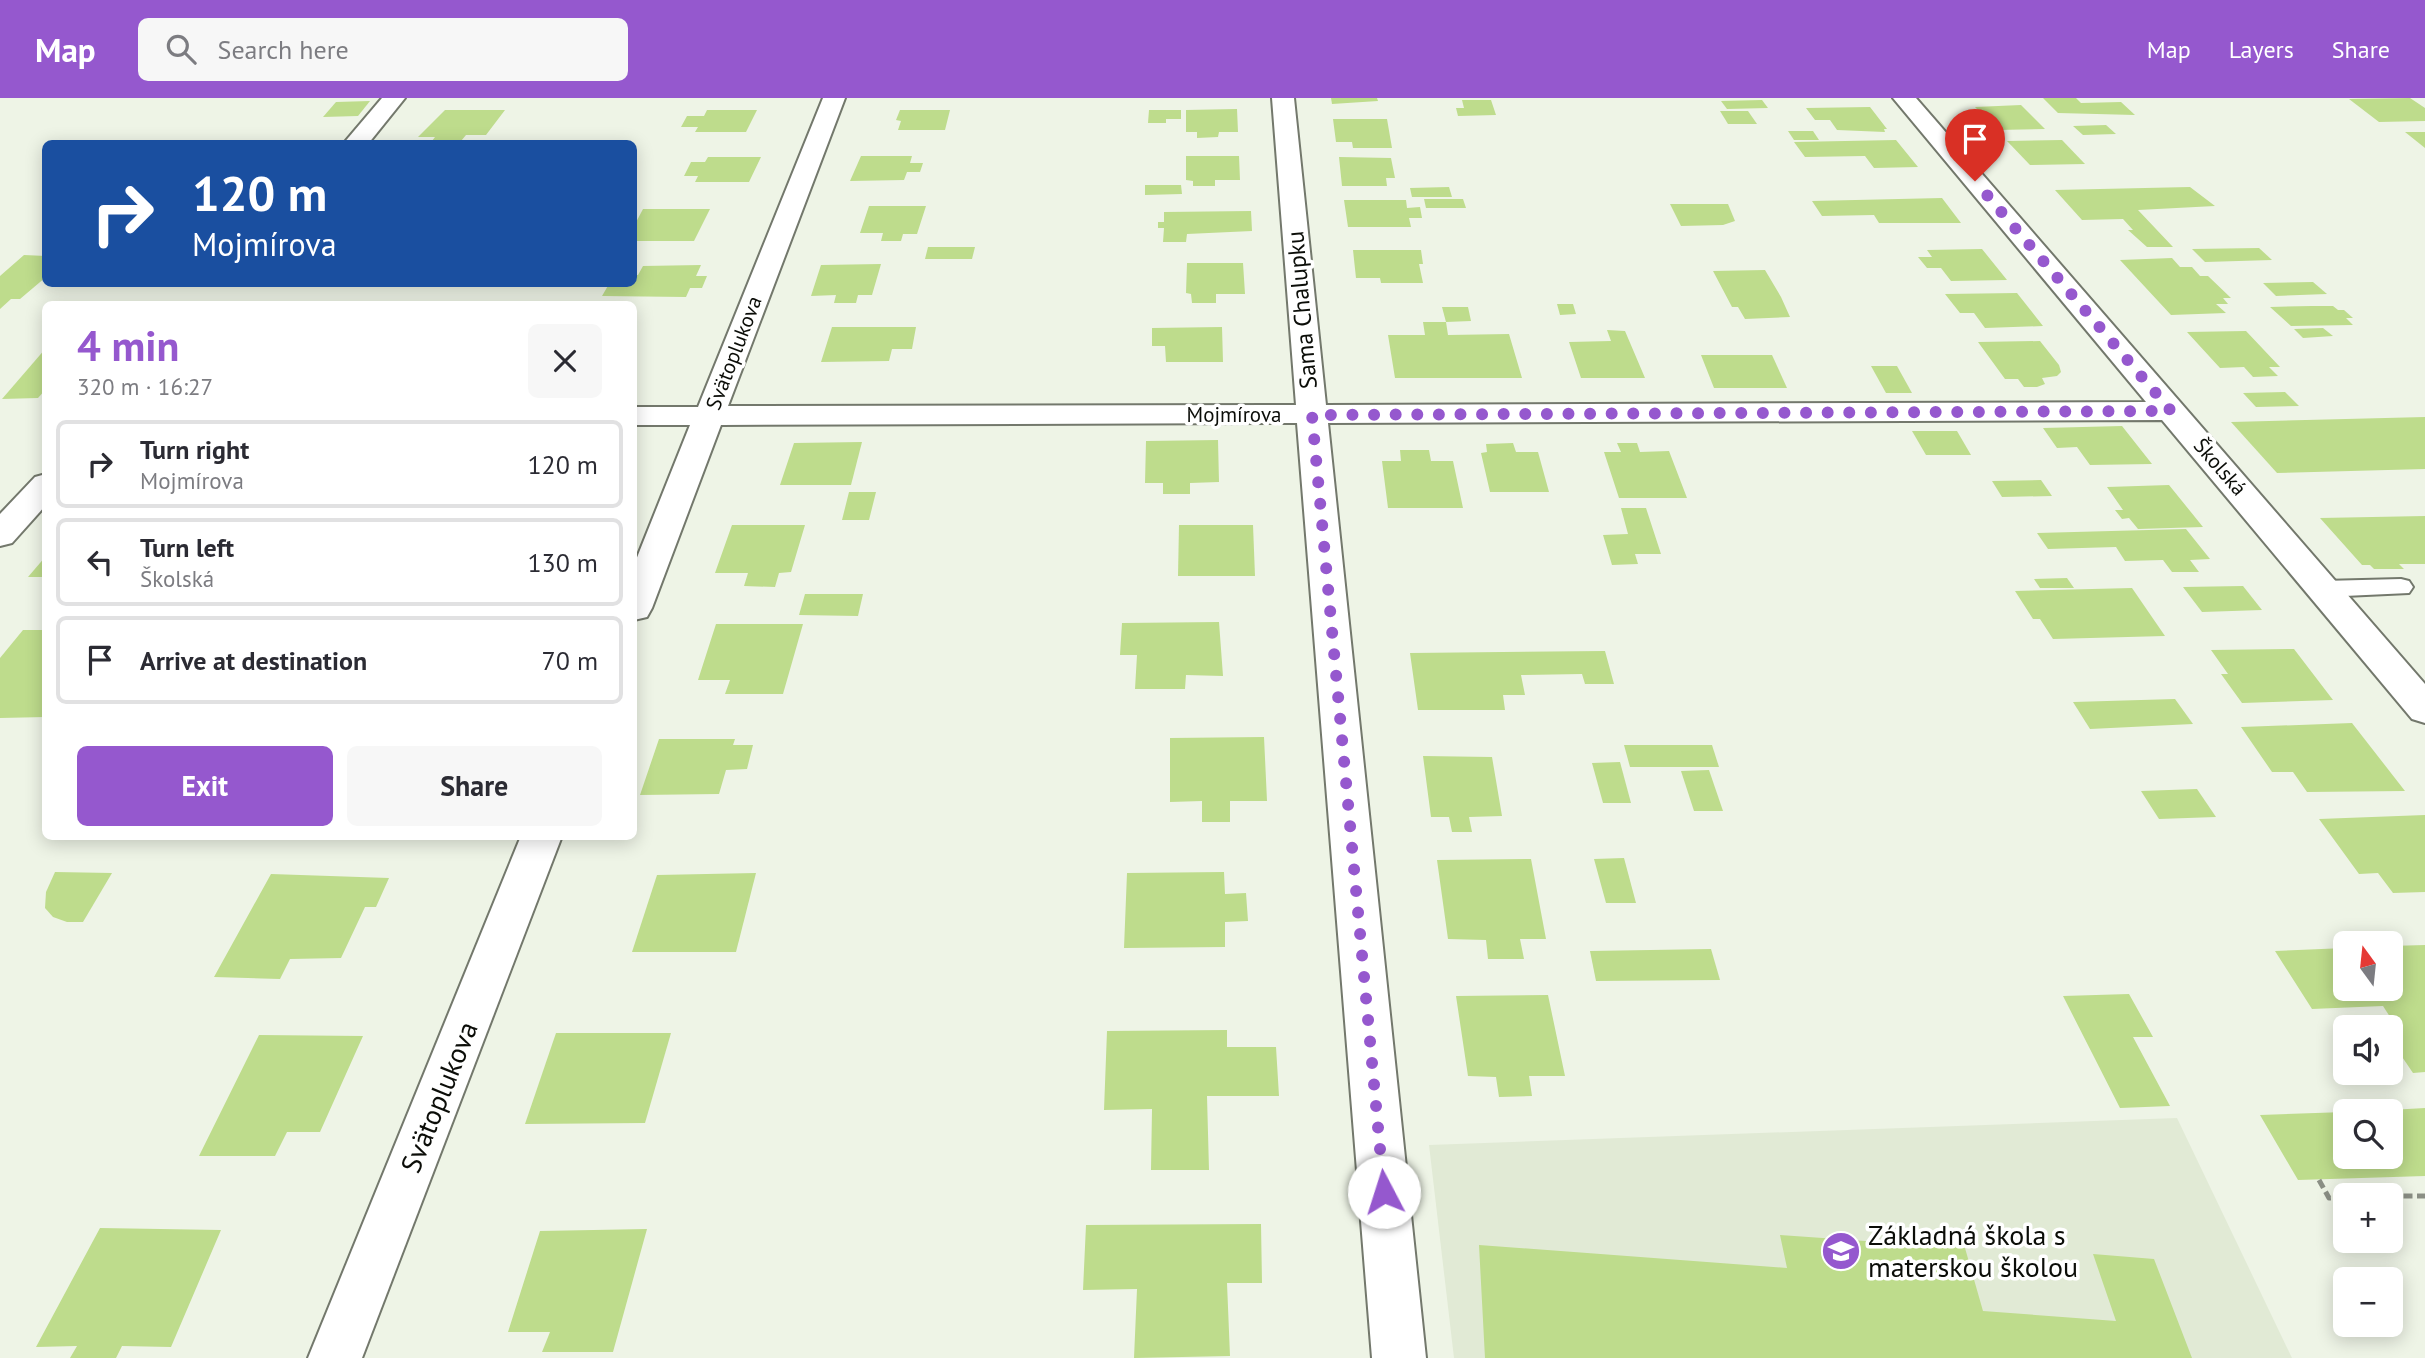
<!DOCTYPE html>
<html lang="en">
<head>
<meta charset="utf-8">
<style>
	:root { --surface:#fff; --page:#f7f7f7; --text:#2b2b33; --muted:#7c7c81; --line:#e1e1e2; --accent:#9558ce }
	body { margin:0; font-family:"PT Sans",sans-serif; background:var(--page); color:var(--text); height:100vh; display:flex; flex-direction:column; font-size:26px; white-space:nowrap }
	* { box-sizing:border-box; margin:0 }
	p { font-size:23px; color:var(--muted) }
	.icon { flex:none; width:38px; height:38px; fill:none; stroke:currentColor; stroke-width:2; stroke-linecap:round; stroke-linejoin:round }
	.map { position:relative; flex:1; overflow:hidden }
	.panel { position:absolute; left:42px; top:203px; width:595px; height:539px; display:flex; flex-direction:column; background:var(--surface); border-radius:10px; box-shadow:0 4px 18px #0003 }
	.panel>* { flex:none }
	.top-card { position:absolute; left:42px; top:42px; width:595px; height:147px; border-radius:10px; box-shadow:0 4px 18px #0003; background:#1a4fa0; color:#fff; overflow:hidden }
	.needle { width:46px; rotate:345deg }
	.controls { position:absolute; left:2333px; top:833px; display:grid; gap:14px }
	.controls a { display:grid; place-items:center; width:70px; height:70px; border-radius:10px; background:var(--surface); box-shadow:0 4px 18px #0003; font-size:35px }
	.pin { position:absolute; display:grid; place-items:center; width:60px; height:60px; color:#fff; margin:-72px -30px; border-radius:50% 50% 50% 0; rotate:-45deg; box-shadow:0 0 7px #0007 }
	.pin .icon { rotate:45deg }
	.me { position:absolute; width:77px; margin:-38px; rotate:355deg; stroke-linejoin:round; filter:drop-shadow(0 0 5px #0008) }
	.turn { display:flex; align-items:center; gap:24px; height:147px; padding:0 35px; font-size:32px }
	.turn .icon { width:91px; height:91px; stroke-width:2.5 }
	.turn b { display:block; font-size:49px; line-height:60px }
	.round { display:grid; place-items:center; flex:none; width:74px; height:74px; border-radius:10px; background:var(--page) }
	.headline { display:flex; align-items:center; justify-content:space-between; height:119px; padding:0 35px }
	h1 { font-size:42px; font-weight:600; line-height:52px; color:var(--accent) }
	.cta { display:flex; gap:14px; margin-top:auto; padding:14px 35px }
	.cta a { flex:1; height:80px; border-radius:10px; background:var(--accent); color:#fff; font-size:28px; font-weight:600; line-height:80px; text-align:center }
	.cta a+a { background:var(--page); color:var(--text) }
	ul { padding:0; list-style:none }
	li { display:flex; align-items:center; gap:21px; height:88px; margin:0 14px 10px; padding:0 21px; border:4px solid var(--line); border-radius:10px }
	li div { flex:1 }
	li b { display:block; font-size:26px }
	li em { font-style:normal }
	header { display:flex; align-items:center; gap:42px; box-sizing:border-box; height:98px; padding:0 35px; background:var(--accent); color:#fff }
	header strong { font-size:33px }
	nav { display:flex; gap:38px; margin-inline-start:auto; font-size:24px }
	.search { width:490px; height:63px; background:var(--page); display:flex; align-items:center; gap:18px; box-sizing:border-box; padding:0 24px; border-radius:10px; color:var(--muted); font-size:26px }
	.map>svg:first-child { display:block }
	.built { fill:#e1ead5 }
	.building { fill:#bedc8c }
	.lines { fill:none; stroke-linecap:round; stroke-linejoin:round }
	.service-casing { stroke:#73786c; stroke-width:4 }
	.minor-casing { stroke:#73786c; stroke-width:4 }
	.path { stroke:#8b8f85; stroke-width:5; stroke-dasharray:9 4.5; stroke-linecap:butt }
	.service { fill:#fff; fill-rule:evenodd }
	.minor { fill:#fff; fill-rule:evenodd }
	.route { stroke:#9558ce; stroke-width:12; stroke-dasharray:0 21.6 }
	.labels { text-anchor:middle; stroke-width:7; stroke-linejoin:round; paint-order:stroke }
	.far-street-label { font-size:21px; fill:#0b0d08; stroke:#fff }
	.street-label { font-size:24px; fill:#0b0d08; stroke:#fff }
	.near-street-label { font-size:28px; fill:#0b0d08; stroke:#fff }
	.near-poi-label { font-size:28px; fill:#0b0d08; stroke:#fff; text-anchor:start }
</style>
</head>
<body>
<header>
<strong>Map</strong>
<div class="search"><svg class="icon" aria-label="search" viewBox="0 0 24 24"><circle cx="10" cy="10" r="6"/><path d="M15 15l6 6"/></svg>Search here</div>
<nav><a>Map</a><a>Layers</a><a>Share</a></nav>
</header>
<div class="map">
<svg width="2425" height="1260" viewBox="0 0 2425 1260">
	<rect width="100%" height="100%" fill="#eef4e6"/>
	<polygon class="built" points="2177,1020 2292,1260 1454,1260 1429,1047"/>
	<g class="building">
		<polygon points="1331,0 1377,0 1378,3 1332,6"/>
		<polygon points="2043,0 2076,0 2081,5 2121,4 2135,17 2058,15"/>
		<polygon points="2410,0 2425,10 2425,23 2379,24 2349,1"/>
		<polygon points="1462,2 1491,2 1496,17 1458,18 1456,10 1464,10"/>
		<polygon points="1762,2 1768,10 1727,11 1721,3"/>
		<polygon points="370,3 358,18 323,19 336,4"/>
		<polygon points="2021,7 2045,31 1997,32 1975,9"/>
		<polygon points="1870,9 1887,31 1884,31 1885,34 1837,32 1830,22 1815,22 1806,10"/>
		<polygon points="1237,11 1238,34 1219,34 1218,39 1197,40 1197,34 1186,34 1186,12"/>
		<polygon points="445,12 505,12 486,37 466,37 461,43 432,43 435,39 418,39"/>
		<polygon points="707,12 757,12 746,34 695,34 698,29 681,29 687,18 704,18"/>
		<polygon points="900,12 950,12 945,32 898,32 901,23 896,22"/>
		<polygon points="1149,12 1181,12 1181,21 1166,21 1166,25 1148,25"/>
		<polygon points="1720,13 1748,13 1757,26 1728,26"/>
		<polygon points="1333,21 1387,21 1392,50 1353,50 1352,44 1336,44"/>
		<polygon points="2106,27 2116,36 2083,37 2073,28"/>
		<polygon points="1788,33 1813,33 1819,42 1794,42"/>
		<polygon points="2405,34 2425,34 2425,50"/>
		<polygon points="1896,42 1918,69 1874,70 1865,58 1805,59 1794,44"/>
		<polygon points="2062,42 2085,66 2030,67 2007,43"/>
		<polygon points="861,58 912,58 910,65 923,65 920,74 907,74 904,82 850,83"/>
		<polygon points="1186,58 1239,58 1240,82 1215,82 1215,88 1193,88 1193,83 1186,82"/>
		<polygon points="708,59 761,59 749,84 695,84 698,78 684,78 691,64 705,64"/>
		<polygon points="1339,59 1391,60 1395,80 1386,80 1387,88 1342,88"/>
		<polygon points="1145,87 1181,87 1182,96 1145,97"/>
		<polygon points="1449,89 1452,99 1412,99 1410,90"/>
		<polygon points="2190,89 2215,108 2138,112 2173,149 2147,149 2128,132 2133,132 2123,121 2082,122 2055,92"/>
		<polygon points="1942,100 1961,125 1879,125 1874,117 1822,118 1812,103"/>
		<polygon points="1424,101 1463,101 1466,110 1426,110"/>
		<polygon points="1344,102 1406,102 1407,110 1420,109 1422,120 1409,120 1411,129 1348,129"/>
		<polygon points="1670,106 1728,106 1735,123 1723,127 1681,128"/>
		<polygon points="869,108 926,108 917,136 903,136 901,143 881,143 883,135 860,135"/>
		<polygon points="643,111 710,111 694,143 634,143 634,128"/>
		<polygon points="1251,113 1252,133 1187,136 1186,144 1163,144 1164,130 1158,130 1158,124 1164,124 1164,114"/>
		<polygon points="928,149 975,149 972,161 925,161"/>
		<polygon points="2259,150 2272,162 2205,164 2192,151"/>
		<polygon points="1982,151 2007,182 1951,183 1941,170 1927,170 1918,159 1932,159 1927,152"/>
		<polygon points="1353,152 1421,152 1423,166 1419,166 1423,185 1381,185 1380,180 1356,180"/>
		<polygon points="24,157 46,158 46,179 20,201 11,201 0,211 0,178"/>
		<polygon points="2172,160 2180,169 2192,169 2200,178 2208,178 2231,200 2223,200 2228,206 2216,206 2226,215 2171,217 2120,162"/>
		<polygon points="1187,165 1243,165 1245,196 1216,196 1216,205 1192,205 1191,196 1186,195"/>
		<polygon points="881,166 872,197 858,197 856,205 834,205 836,197 811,198 821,167"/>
		<polygon points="701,167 696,178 707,178 702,190 690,190 686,199 602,198 609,186 634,186 634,177 638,177 643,168"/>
		<polygon points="1765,172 1781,199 1790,219 1745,221 1738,209 1732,209 1713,173"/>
		<polygon points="2313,184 2327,196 2276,198 2263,185"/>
		<polygon points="2017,195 2043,228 1985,230 1974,215 1960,215 1945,196"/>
		<polygon points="1557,206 1573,206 1576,216 1560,217"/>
		<polygon points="2312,208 2333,208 2338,212 2344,212 2353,220 2346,220 2353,227 2291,228 2270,209"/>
		<polygon points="1442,209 1468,209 1471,223 1446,224"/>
		<polygon points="1423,224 1446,224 1448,237 1509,236 1522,280 1395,280 1388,237 1425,237"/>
		<polygon points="832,229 916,229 912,251 892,251 889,263 821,264"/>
		<polygon points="1222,229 1223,264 1166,264 1165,248 1152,248 1152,230"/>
		<polygon points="2323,230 2333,238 2303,240 2294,231"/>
		<polygon points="1607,232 1625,233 1645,280 1581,280 1569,244 1611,243"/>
		<polygon points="2246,233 2280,269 2269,269 2278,278 2253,279 2244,269 2220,270 2187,234"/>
		<polygon points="2040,243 2059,267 2061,274 2057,278 2042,280 2045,286 2037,289 2024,289 2018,281 2005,281 1978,244"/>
		<polygon points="46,250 46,291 38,300 2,301"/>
		<polygon points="1701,257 1772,257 1787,290 1714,290"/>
		<polygon points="1871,268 1897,268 1912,295 1886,295"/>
		<polygon points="2285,294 2299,308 2256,309 2243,295"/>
		<polygon points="2425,319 2425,371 2277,375 2231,324"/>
		<polygon points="2122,328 2152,366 2090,367 2077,349 2057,350 2043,330"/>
		<polygon points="1912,333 1957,333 1971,357 1926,357"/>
		<polygon points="1218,342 1219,384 1190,385 1190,396 1163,396 1163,385 1145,385 1146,343"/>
		<polygon points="862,344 851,387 780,387 794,345"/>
		<polygon points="1513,345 1516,354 1538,354 1549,394 1490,394 1481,355 1487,354 1486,346"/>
		<polygon points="1617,345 1637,345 1640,354 1669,353 1687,400 1619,400 1604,354 1621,354"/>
		<polygon points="1400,352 1429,352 1431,363 1453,363 1463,410 1388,410 1382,363 1401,363"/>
		<polygon points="2041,382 2052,398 2002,399 1992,383"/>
		<polygon points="2169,387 2203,429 2138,431 2129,420 2122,421 2115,412 2123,412 2107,389"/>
		<polygon points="849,394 876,394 869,422 842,422"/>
		<polygon points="1621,410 1646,410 1661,456 1635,456 1638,466 1612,467 1603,437 1628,436"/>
		<polygon points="2425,418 2425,466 2399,466 2404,471 2374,471 2370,467 2362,467 2320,420"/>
		<polygon points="732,427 805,427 791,474 779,475 775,489 744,488 748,475 715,475"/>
		<polygon points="1179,427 1253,427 1255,478 1178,478"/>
		<polygon points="2186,431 2210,461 2190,462 2199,474 2172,474 2163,462 2125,463 2116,449 2048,451 2037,435"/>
		<polygon points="46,458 46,479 28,479"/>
		<polygon points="2067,480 2074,490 2040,490 2034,481"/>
		<polygon points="2243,488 2262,512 2202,514 2183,489"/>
		<polygon points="2132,490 2165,538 2053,541 2040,521 2033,521 2015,493"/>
		<polygon points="805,496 863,496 858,518 799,517"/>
		<polygon points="1219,524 1223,578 1186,577 1185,591 1135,591 1137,557 1120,557 1122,525"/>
		<polygon points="716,526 803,526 783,596 725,596 730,582 698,582"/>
		<polygon points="23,532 46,532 46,619 0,620 0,560"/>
		<polygon points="2294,551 2333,602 2242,605 2221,576 2228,576 2211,552"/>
		<polygon points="1605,553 1614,586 1585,586 1582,576 1521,577 1525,597 1503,597 1505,612 1418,612 1410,555"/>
		<polygon points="2175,601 2193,626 2090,631 2073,604"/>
		<polygon points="2352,625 2405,693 2307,694 2293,674 2272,674 2241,629"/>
		<polygon points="1264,639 1267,703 1230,703 1230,724 1202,724 1202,703 1170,704 1170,640"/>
		<polygon points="659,641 735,641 733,647 753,647 747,671 726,672 719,696 640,697"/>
		<polygon points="1624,647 1712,647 1719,669 1630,669"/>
		<polygon points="1423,658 1492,659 1502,718 1469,719 1472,734 1452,734 1449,719 1431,719"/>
		<polygon points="1620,664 1631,705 1603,705 1592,665"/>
		<polygon points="1709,672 1723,713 1694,713 1681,673"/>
		<polygon points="2197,691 2216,719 2159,721 2141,693"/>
		<polygon points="2425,717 2425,794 2393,795 2378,775 2359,776 2319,721"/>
		<polygon points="1624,760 1636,805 1606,805 1594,761"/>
		<polygon points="1531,761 1546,841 1520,841 1524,861 1488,861 1486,842 1448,841 1437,762"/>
		<polygon points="55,774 112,775 83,824 67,824 53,819 45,810 46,794"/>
		<polygon points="1224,774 1225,796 1246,795 1248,823 1225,824 1225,849 1124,850 1127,775"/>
		<polygon points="756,775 736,854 632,854 657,777"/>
		<polygon points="271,776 389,780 376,809 365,809 341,860 290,861 280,881 214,879"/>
		<polygon points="2425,847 2425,974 2413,975 2390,941 2390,939 2403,939 2383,908 2312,911 2275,853 2345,850 2345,891 2390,891 2390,848"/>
		<polygon points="1711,851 1720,882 1596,883 1590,853"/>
		<polygon points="2129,896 2153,939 2133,939 2170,1008 2120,1010 2063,898"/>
		<polygon points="1548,897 1565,978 1529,978 1532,998 1499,999 1496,979 1468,978 1456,898"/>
		<polygon points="1227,932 1227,949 1276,949 1279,998 1207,998 1209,1072 1151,1072 1152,1011 1104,1012 1107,933"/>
		<polygon points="556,935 671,935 645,1025 525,1026"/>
		<polygon points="259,937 363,938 320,1034 287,1034 275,1058 199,1058"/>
		<polygon points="2425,1010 2425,1078 2298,1082 2260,1017 2345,1014 2345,1059 2390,1059 2390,1012"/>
		<polygon points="1261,1126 1262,1185 1227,1185 1230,1258 1134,1260 1137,1191 1083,1192 1086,1127"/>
		<polygon points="100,1130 221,1132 171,1249 122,1248 116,1260 70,1260 77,1248 36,1249"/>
		<polygon points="647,1131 613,1254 542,1254 550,1234 508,1234 540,1133"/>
		<polygon points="1780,1137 1965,1150 1983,1213 2116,1223 2093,1156 2154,1161 2192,1260 1485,1260 1479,1147 1787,1170"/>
	</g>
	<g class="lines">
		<g class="service-casing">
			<polygon id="service" points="2401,481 2409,483 2413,489 2409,495 2323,499 2315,497 2311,491 2315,485 2323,483"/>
		</g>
		<g class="minor-casing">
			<g id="minor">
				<polygon points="382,0 405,0 368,46 343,46"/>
				<polygon points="823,0 845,0 728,308 1296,307 1272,0 1294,0 1326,307 2146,304 1893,0 1916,0 2425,586 2425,625 2412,621 2162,322 1328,325 1426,1260 1372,1260 1297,325 721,327 652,510 647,519 634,522 634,467 690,327 634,327 634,309 698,309"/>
				<polygon points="46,376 46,407 12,445 0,448 0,416 35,379"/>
				<polygon points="521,738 562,738 362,1260 308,1260"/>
			</g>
		</g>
		<g class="path">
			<polyline points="2319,1082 2329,1100 2345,1099"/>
			<polyline points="2390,1098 2425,1098"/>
		</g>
		<use href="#service" class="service"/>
		<use href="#minor" class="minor"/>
	</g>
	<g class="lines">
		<polyline class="route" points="1384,1094 1312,317 2171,313 1975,83"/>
	</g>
	<defs>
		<g id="school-disc" transform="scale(2.0125)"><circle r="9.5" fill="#9558ce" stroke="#fff"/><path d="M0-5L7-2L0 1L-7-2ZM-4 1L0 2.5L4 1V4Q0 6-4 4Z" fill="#fff"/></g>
	</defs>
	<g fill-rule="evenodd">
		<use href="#school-disc" x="1841" y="1153"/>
	</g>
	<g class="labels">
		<g class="far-street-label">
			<text transform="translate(734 255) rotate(-69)" y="7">Svätoplukova</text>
			<text x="1234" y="324">Mojmírova</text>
			<text transform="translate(2220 369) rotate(49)" y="7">Školská</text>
		</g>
		<g class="street-label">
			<text transform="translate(1302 212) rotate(-95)" y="8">Sama Chalupku</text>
		</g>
		<g class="near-street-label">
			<text transform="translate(439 999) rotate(-68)" y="10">Svätoplukova</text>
		</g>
		<g class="near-poi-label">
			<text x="1868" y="1147">Základná škola s<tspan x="1868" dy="32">materskou školou</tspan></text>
		</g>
	</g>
</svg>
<div class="controls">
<a><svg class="needle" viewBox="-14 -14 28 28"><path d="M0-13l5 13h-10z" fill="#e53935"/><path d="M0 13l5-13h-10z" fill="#7c7c81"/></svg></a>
<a><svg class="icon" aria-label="sound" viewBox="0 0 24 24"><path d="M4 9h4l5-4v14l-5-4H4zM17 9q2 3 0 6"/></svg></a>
<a><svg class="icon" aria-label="search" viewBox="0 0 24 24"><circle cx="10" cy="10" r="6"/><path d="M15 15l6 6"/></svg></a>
<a>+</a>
<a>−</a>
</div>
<div class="pin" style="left:1975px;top:83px;background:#d93025"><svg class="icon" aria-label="arrive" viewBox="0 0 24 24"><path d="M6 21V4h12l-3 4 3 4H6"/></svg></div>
<svg class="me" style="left:1384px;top:1094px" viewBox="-20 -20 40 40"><circle r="19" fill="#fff"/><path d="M0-13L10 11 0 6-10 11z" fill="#9558ce"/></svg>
<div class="top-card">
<div class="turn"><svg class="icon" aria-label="right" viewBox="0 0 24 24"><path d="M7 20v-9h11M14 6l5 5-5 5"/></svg><div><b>120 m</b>Mojmírova</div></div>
</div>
<section class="panel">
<div class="headline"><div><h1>4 min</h1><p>320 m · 16:27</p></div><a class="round"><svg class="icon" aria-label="close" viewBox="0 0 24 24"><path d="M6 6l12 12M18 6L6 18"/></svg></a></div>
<ul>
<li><svg class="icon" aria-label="right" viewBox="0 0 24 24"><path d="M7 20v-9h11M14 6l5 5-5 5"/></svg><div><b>Turn right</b><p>Mojmírova</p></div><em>120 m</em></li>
<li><svg class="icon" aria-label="left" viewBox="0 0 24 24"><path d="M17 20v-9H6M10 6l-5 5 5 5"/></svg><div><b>Turn left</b><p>Školská</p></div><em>130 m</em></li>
<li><svg class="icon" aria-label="arrive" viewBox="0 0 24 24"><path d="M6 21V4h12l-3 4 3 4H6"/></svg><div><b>Arrive at destination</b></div><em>70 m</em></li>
</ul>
<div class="cta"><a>Exit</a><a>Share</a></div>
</section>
</div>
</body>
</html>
